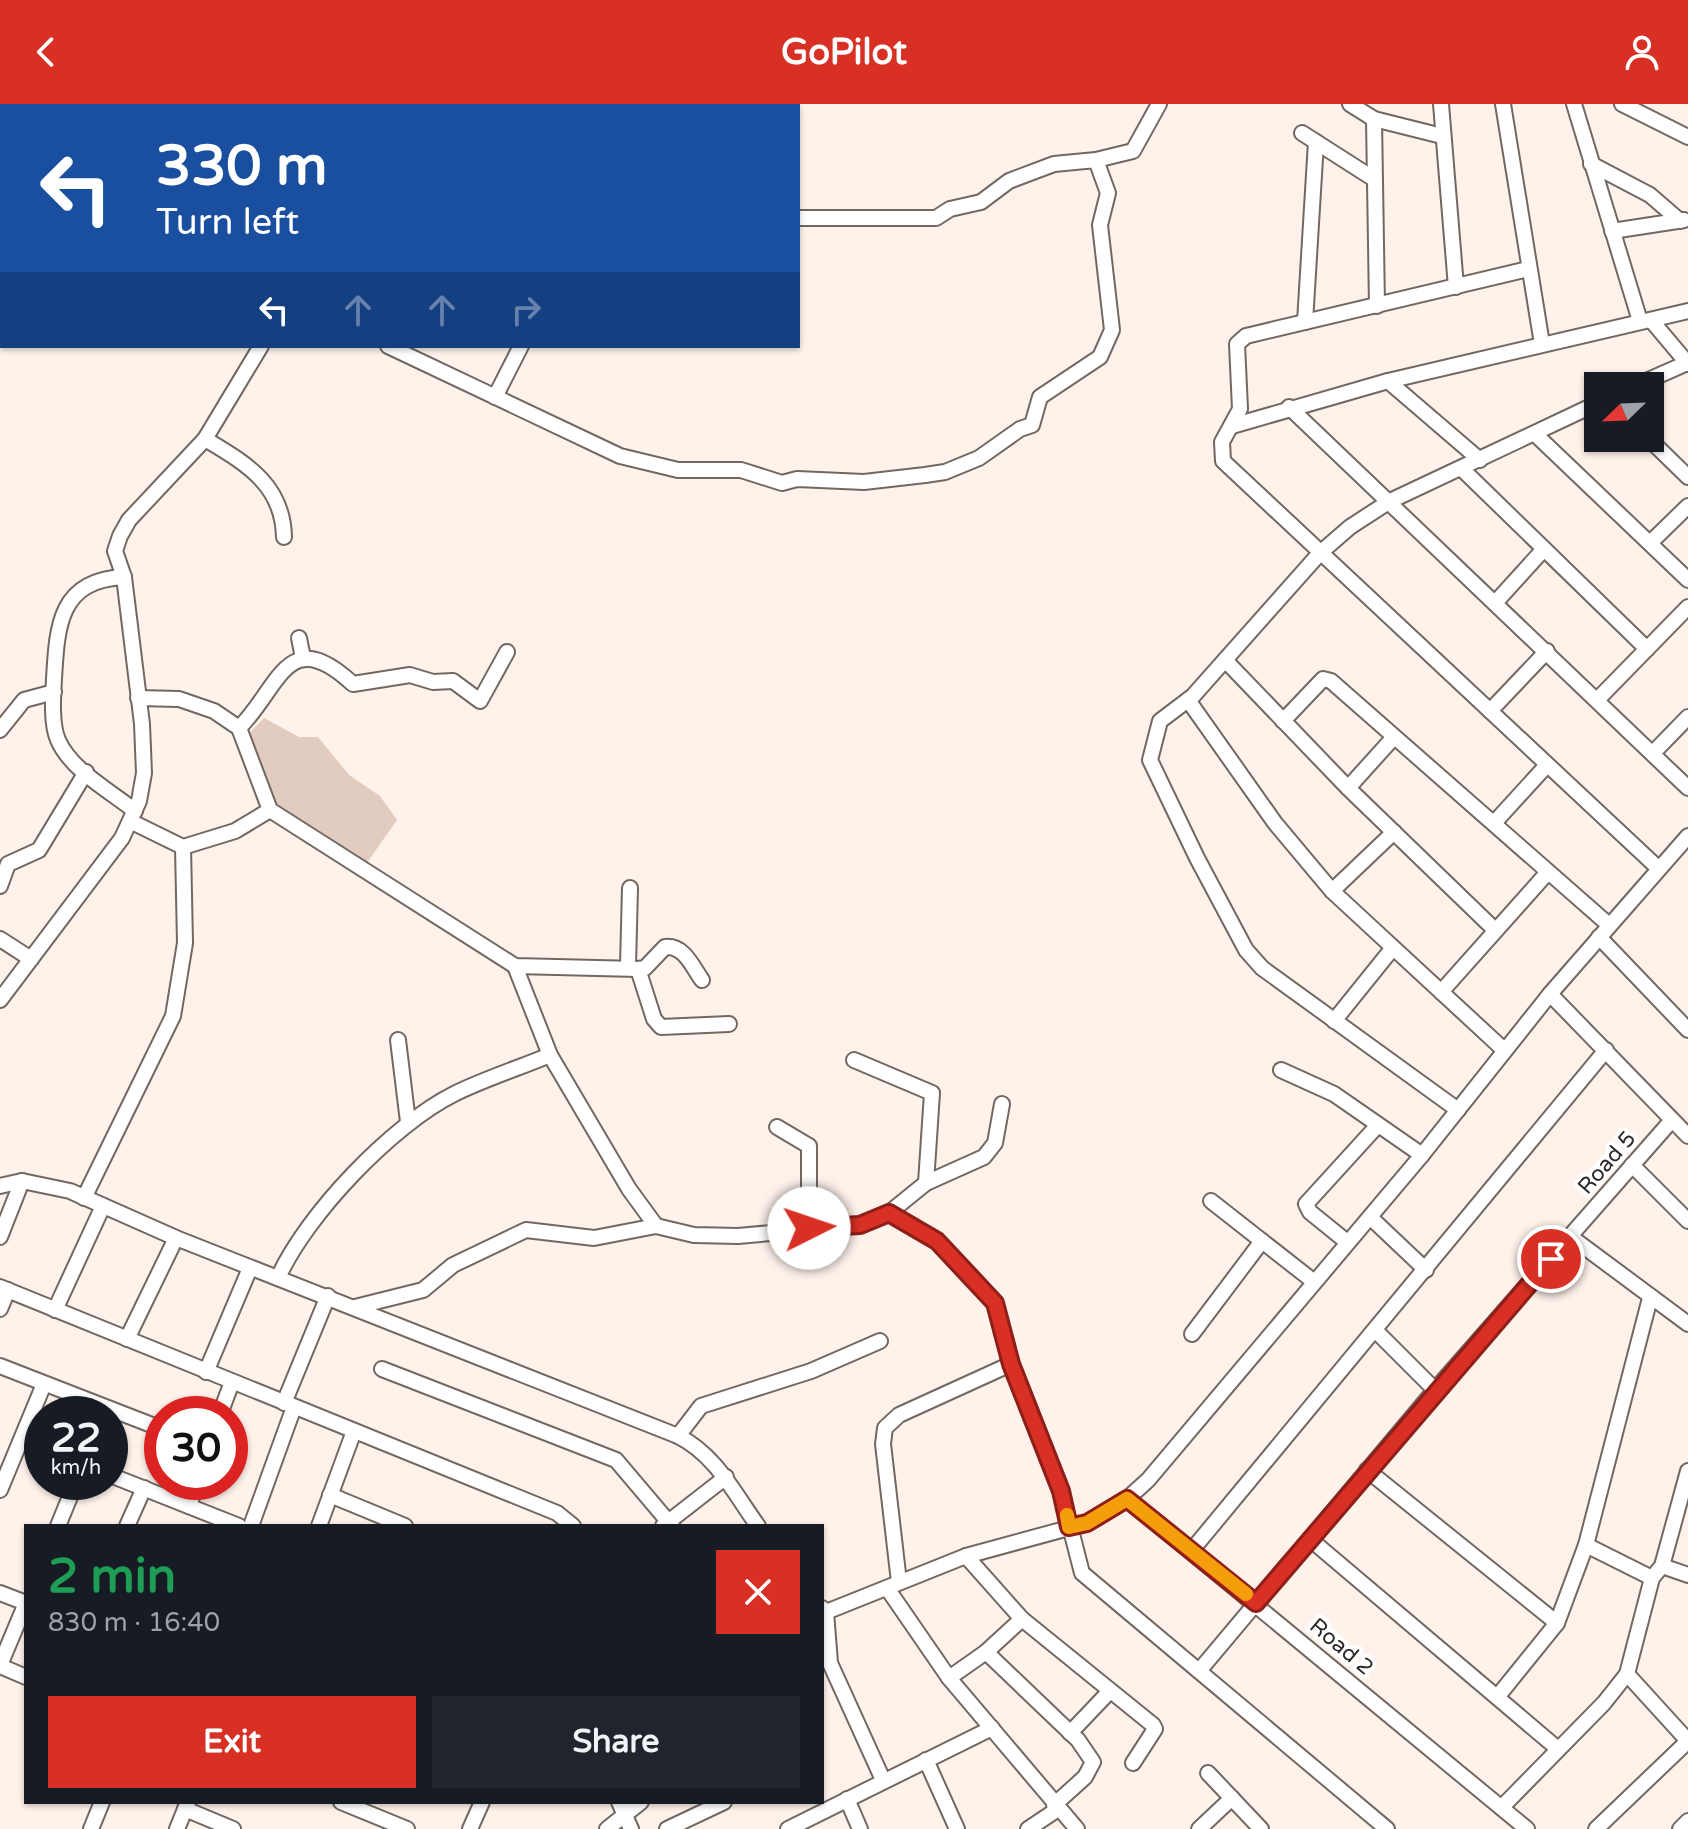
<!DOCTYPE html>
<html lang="en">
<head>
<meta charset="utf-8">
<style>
	:root { --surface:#171b24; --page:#20242c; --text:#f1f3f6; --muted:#9ea1a6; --accent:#d93025 }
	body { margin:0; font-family:"Varela Round",sans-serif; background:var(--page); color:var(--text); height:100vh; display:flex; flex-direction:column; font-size:30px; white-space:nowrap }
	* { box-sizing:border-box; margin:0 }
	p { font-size:26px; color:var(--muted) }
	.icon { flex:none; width:44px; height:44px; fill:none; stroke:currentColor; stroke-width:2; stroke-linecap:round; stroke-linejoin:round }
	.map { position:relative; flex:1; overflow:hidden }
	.panel { position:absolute; left:24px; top:1420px; width:800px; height:280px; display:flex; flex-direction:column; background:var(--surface); border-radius:0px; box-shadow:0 2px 6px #0004 }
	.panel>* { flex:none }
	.guide { position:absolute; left:0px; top:0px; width:800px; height:244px; box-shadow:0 2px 6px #0004; background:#1a4fa0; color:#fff; overflow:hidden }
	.needle { width:52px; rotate:247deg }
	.controls { position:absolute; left:1584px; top:268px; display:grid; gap:16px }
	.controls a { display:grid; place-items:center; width:80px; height:80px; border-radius:0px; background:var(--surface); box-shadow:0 2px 6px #0004; font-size:40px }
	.speed { position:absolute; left:24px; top:1292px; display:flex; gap:16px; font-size:40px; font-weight:700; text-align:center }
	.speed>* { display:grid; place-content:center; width:104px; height:104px; border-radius:50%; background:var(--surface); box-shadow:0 2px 6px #0004; line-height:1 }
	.speed small { font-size:20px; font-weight:400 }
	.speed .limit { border:12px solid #d22; background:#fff; color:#111 }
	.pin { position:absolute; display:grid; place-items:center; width:68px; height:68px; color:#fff; margin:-34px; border:4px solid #fff; border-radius:50%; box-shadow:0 2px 8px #0007 }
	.me { position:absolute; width:88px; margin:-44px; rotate:86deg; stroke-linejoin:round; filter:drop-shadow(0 0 6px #0008) }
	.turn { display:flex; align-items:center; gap:28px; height:168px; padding:0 24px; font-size:36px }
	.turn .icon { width:104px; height:104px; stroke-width:2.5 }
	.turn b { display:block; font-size:56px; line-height:68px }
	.lanes { display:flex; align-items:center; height:76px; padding:0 24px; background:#0003; justify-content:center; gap:40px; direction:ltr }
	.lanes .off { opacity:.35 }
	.round { display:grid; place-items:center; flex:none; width:84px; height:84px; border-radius:0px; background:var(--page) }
	.summary { display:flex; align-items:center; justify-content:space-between; height:136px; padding:0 24px }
	h1 { font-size:48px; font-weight:700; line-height:60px; color:#1e9e55 }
	.action { display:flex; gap:16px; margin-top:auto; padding:16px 24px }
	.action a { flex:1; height:92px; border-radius:0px; background:var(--accent); color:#fff; font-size:32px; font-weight:700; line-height:92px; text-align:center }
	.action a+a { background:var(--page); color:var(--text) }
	header { display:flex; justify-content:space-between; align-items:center; height:104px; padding:0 24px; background:var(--accent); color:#fff; font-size:36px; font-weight:700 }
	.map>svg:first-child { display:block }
	.green { fill:#e2cbbf }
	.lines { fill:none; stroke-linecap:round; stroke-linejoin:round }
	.minor-casing { stroke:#726862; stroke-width:18 }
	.minor { stroke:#fff; stroke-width:14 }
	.route-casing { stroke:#8d1f18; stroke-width:20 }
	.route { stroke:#d93025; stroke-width:14 }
	.slow { stroke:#f59e0b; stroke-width:14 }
	.labels { text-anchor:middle; stroke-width:8; stroke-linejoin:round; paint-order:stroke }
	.street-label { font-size:22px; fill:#2e2927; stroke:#fff }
</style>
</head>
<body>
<header><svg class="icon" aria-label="back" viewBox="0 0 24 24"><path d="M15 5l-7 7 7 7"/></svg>GoPilot<svg class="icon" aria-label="person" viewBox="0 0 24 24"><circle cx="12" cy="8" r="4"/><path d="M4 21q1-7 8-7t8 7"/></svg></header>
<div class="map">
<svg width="1688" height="1725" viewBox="0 0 1688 1725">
	<rect width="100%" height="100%" fill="#fef2eb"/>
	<polygon class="green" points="264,614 299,633 318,633 349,671 380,692 397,716 366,760 272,697 246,632"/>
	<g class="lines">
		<g class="minor-casing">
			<g id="minor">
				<polyline points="1350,0 1374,15 1442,32"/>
				<polyline points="1441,0 1456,183"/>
				<polyline points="1503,0 1542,240"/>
				<polyline points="1574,0 1640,217"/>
				<polyline points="1622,0 1688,33"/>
				<polyline points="104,2 105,0"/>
				<polyline points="309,2 309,0"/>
				<polyline points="562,2 562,0"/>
				<polyline points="644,2 646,0"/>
				<polyline points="721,2 722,0"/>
				<polyline points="1374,15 1377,202"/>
				<polyline points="1302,29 1374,75"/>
				<polyline points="0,42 2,44"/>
				<polyline points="1096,56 1133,47 1159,0"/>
				<polyline points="1591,60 1650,91 1680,117"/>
				<polyline points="0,82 2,76"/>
				<polyline points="0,109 2,110"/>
				<polyline points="1612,127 1684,116"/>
				<polyline points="1528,165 1246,232 1237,240 1240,305 1222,338 1223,357 1658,764"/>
				<polyline points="1651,216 1688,260"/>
				<polyline points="1305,218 1316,38"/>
				<polyline points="388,242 620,352 678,366 741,366 782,379 797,375 864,378 925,371 945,368 979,354 1020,325 1032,321 1040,293 1100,253 1112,226 1100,121 1108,89 1096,56 1054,60 1009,77 981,98 950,105 936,114 798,114"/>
				<polyline points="1388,277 1480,356"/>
				<polyline points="1635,282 1687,259"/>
				<polyline points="495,293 521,242"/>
				<polyline points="1289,303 1688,684"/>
				<polyline points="1232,322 1388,277 1688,207"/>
				<polyline points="1535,330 1688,476"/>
				<polyline points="1648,334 1688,373"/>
				<path d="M205,335C245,359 283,380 284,433"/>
				<polyline points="1462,365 1647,545"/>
				<polyline points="1650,439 1688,402"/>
				<path d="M124,473C59,476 57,522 54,575C53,592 51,620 58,636C71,666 110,687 135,707"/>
				<polyline points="1495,499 1544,445"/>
				<polyline points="299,534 303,554"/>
				<polyline points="1225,556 1348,684 1495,826"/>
				<path d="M138,594L179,595L214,607L239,624L270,706L515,862L638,865L645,864L665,843C684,841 692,862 702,876"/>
				<polyline points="1598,595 1688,503"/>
				<polyline points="1188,596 1275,719 1332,787 1504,946"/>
				<polyline points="1490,607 1547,547"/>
				<polyline points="1283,617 1323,575 1331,577 1609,821"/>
				<path d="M239,624C280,583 287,519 353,580L410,571L433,578L453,577L480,597L507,548"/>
				<polyline points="0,626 24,596 54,588"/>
				<polyline points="1653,649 1688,613"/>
				<polyline points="1348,684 1394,633"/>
				<polyline points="130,717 183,743 235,727 270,706"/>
				<polyline points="1494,719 1547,661"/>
				<polyline points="0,782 8,760 39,746 86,668"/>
				<polyline points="1332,787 1394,728"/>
				<polyline points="1599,833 1688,926"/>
				<polyline points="0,835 31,855"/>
				<polyline points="515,862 550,951 629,1085 656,1122"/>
				<polyline points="628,862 630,784"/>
				<polyline points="638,865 654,915 661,923 729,920"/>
				<polyline points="1441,888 1548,768"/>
				<polyline points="1550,890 1688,1032"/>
				<polyline points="0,896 122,734 139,697 144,669 142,620 124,473 115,447 120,432 129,416 205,335 261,242"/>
				<polyline points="1334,917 1392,845"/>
				<polyline points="398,936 408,1018"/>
				<polyline points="854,956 932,989 926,1079"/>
				<polyline points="1281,966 1334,990 1422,1051"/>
				<polyline points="1458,1006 1262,864 1246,846 1197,754 1150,656 1160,617 1193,592 1320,449 1350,423 1390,397 1598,299"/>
				<polyline points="777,1023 809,1042 809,1124"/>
				<polyline points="1632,1061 1688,1117"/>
				<path d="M0,1082L22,1077L70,1087L176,1134L678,1332C716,1351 734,1389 758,1422"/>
				<polyline points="84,1094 173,912 185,839 183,743"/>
				<polyline points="1211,1097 1313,1177"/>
				<polyline points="889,1109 937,1137 995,1199 1011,1260 1061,1387 1082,1469 1387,1725"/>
				<polyline points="1370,1113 1426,1166"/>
				<polyline points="0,1133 22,1077"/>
				<polyline points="1571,1133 1688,1220"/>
				<polyline points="1347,1138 1310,1108 1306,1100 1378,1021"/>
				<path d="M278,1174C306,1111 392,1021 454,990C484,975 519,964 550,951"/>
				<polyline points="0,1183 557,1409 573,1422"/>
				<polyline points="355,1203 423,1186 453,1161 526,1126 594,1134 656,1122 694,1131 738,1132 860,1121 889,1109 926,1079 984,1053 995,1039 1002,1000"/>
				<polyline points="0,1205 8,1186"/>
				<polyline points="55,1206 103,1102"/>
				<polyline points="1376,1227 1435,1286"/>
				<polyline points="1192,1230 1262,1137"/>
				<polyline points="127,1235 176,1134"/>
				<polyline points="0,1262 162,1325"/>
				<polyline points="382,1265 616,1356 672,1422"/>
				<polyline points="206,1268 250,1164"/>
				<polyline points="284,1299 328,1192"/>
				<polyline points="220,1310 232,1278"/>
				<polyline points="678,1332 701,1302 811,1267 880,1237"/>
				<polyline points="1367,1366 1557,1519"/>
				<polyline points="110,1371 239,1422"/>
				<polyline points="0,1386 44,1280"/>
				<polyline points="330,1391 405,1422"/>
				<polyline points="1127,1395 1527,1725"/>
				<polyline points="189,1402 197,1378"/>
				<polyline points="58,1422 76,1378"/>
				<polyline points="127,1422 144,1384"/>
				<polyline points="251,1422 294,1303"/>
				<polyline points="319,1422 354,1327"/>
				<polyline points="663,1422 726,1373"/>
				<polyline points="1310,1435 1558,1645"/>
				<polyline points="1586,1441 1652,1474"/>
				<polyline points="1192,1446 1606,946"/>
				<polyline points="966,1452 1022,1515 1153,1621 1155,1625 1133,1659"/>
				<polyline points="1662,1462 1688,1471"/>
				<polyline points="899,1478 883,1340 885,1324 899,1311 1011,1260"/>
				<polyline points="887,1484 949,1574 1077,1725"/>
				<polyline points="0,1489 26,1499"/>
				<polyline points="822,1504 826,1508 966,1452 1087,1419 1127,1395 1148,1376 1422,1051 1550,890 1688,732"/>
				<polyline points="826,1508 830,1559 883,1676"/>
				<polyline points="986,1548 1078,1636 1093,1658 1085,1673 1054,1701"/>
				<polyline points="0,1561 26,1499"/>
				<polyline points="0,1562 26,1573"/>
				<polyline points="1199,1567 1435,1286 1672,1016"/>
				<polyline points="1627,1570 1688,1637"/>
				<polyline points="949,1574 986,1548 1022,1515"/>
				<polyline points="1498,1592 1557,1519 1586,1441 1650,1194"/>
				<polyline points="1070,1629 1109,1588"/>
				<polyline points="926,1656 957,1725"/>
				<polyline points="1208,1669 1261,1725"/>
				<polyline points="847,1695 860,1725"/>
				<polyline points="341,1698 407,1725"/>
				<polyline points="619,1698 631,1725"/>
				<polyline points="1502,1703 1604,1599 1627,1570 1652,1474 1662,1462 1688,1367"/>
				<polyline points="185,1705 233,1725"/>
				<polyline points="91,1725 102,1698"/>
				<polyline points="177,1725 188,1698"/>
				<polyline points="470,1725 482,1698"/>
				<polyline points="607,1725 641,1698"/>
				<polyline points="667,1725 724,1698"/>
				<polyline points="788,1725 992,1624"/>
				<polyline points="1028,1725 1058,1705"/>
				<polyline points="1199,1725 1232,1694"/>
				<polyline points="1596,1725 1688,1637"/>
				<polyline points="1680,1725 1688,1717"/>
			</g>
		</g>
		<use href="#minor" class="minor"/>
	</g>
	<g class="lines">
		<g class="route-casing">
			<polyline id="route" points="809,1124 860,1121 889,1109 937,1137 995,1199 1011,1260 1061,1387 1069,1423 1087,1419 1127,1395 1256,1499 1551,1155"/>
		</g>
		<use href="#route" class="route"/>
		<polyline class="slow" points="1067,1411 1069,1423 1087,1419 1127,1395 1246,1490"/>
	</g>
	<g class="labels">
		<g class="street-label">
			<text transform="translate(1606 1058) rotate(-49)" y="8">Road 5</text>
			<text transform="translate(1342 1542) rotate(40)" y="8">Road 2</text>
		</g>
	</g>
</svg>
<div class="controls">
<a><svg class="needle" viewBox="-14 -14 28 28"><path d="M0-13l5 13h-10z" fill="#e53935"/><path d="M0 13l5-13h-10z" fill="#9ea1a6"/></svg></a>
</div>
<div class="speed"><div>22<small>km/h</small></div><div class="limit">30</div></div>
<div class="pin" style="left:1551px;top:1155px;background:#d93025"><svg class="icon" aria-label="arrive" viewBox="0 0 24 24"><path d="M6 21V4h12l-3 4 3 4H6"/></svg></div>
<svg class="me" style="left:809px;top:1124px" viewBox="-20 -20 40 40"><circle r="19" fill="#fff"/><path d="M0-13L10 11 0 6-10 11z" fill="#d93025"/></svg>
<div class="guide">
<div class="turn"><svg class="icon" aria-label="left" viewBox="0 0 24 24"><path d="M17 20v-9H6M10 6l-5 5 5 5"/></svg><div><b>330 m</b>Turn left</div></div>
<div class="lanes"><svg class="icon" aria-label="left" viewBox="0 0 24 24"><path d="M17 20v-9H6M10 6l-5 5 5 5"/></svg><svg class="icon off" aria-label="ahead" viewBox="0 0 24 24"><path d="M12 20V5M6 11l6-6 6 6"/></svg><svg class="icon off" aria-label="ahead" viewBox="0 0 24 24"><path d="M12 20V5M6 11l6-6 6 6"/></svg><svg class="icon off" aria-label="right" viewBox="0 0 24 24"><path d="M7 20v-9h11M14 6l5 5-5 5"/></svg></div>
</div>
<section class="panel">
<div class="summary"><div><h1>2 min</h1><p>830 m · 16:40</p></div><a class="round" style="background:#d93025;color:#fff"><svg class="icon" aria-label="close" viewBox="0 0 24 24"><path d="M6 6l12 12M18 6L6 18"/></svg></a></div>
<div class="action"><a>Exit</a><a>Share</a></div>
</section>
</div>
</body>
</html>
